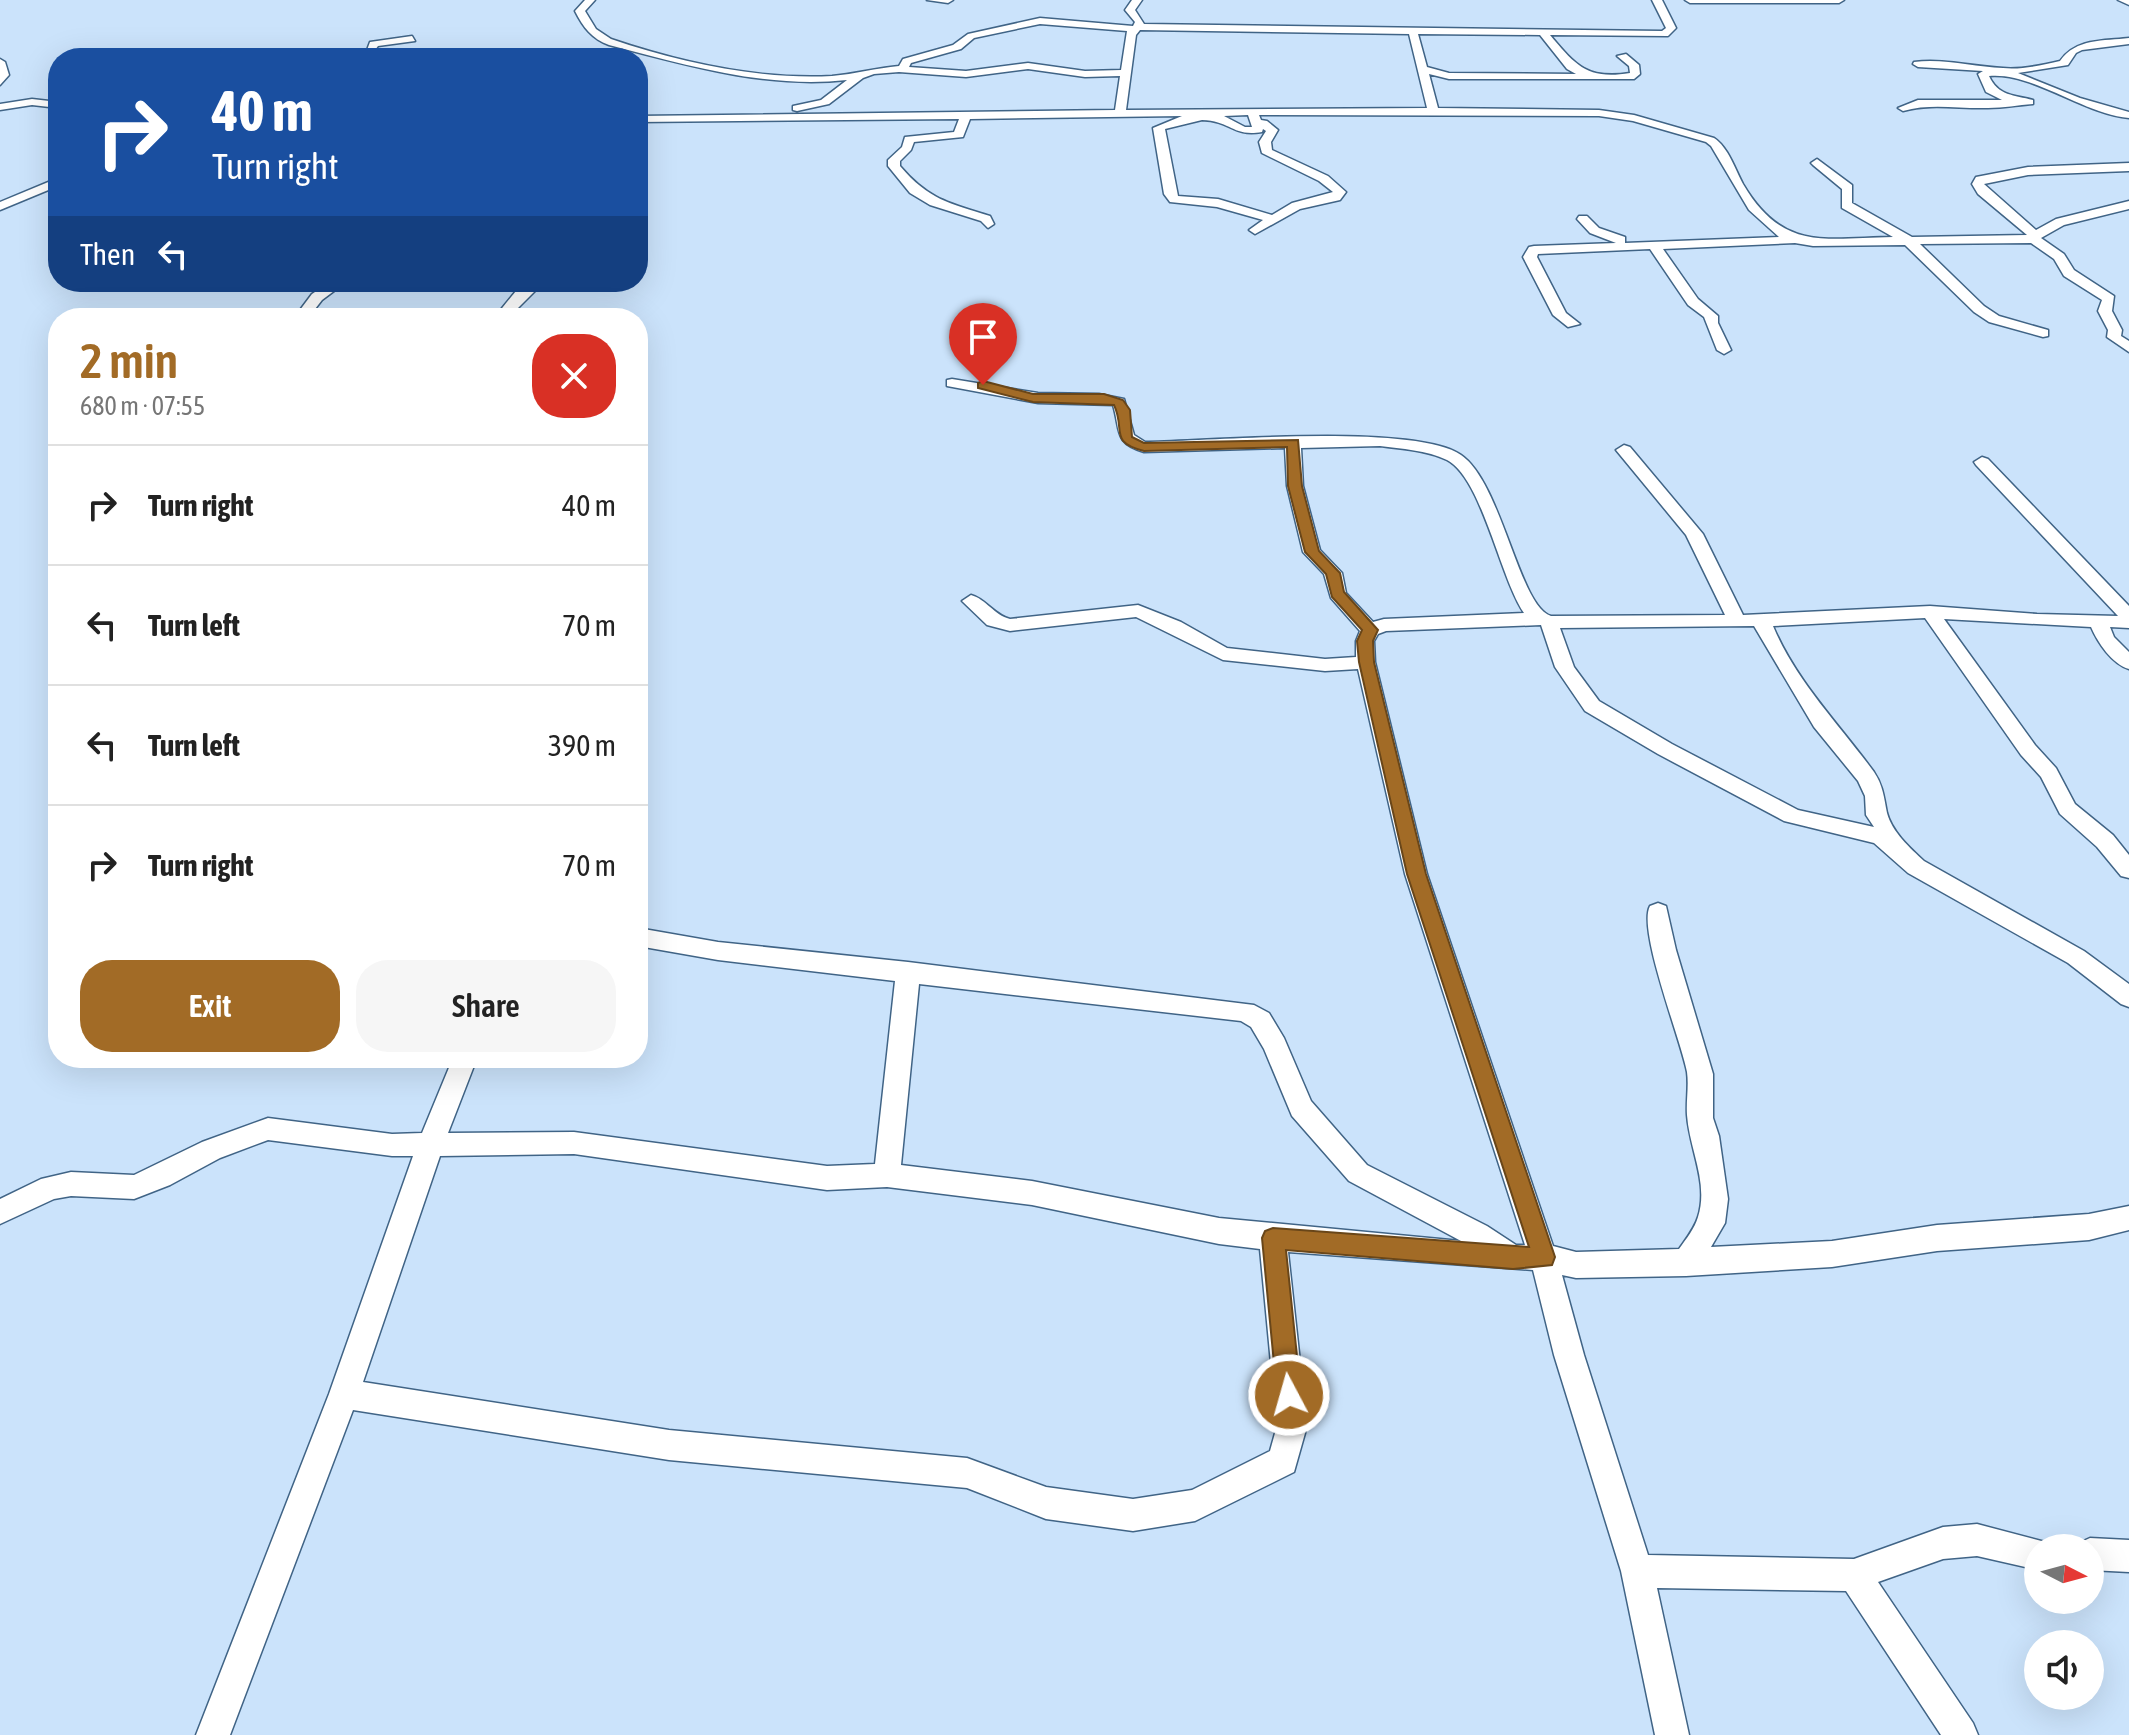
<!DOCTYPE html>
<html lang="en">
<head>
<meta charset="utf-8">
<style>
	:root { --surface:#fff; --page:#f6f6f6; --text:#222; --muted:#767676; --line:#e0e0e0; --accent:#a26b26 }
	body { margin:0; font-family:"Asap Condensed",sans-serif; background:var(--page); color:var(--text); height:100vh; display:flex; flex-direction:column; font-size:30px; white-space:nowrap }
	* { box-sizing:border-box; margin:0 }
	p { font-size:26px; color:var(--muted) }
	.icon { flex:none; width:44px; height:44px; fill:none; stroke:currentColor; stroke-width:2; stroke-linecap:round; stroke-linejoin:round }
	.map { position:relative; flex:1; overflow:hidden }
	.side { position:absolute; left:48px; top:308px; width:600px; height:760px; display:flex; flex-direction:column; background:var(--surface); border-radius:32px; box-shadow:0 8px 32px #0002 }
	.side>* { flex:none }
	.guide { position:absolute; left:48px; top:48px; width:600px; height:244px; border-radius:32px; box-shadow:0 8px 32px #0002; background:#1a4fa0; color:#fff; overflow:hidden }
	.needle { width:52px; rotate:96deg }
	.controls { position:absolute; left:2024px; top:1534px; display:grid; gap:16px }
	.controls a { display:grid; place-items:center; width:80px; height:80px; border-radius:50%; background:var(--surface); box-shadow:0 8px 32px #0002; font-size:40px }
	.pin { position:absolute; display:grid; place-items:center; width:68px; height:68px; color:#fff; margin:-82px -34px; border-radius:50% 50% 50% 0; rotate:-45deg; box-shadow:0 0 8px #0007 }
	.pin .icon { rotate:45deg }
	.me { position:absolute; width:88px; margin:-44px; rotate:354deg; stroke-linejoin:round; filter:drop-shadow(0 0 6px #0008) }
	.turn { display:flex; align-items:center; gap:28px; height:168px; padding:0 32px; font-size:36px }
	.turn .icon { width:104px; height:104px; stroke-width:2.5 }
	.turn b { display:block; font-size:56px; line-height:68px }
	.then { display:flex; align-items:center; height:76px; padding:0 32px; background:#0003; gap:16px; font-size:30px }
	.round { display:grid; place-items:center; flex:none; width:84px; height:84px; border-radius:32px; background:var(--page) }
	.headline { display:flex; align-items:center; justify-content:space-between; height:136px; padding:0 32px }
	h1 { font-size:48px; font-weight:600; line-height:60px; color:var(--accent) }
	.button { display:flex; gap:16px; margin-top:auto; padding:16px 32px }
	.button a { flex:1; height:92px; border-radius:32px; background:var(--accent); color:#fff; font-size:32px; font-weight:600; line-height:92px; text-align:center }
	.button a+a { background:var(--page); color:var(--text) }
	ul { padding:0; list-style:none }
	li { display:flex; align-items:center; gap:24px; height:120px; padding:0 32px; border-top:2px solid var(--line) }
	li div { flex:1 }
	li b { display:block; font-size:30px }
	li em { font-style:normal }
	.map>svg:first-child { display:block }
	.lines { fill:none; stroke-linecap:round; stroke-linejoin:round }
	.minor-casing { stroke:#406486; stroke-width:3 }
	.minor { fill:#fff; fill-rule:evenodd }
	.route { fill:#a26b26; stroke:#694619; stroke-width:2 }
</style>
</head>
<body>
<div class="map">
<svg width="2129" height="1735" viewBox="0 0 2129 1735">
	<rect width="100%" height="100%" fill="#cbe3fb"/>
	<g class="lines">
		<g class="minor-casing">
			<g id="minor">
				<path d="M585,0H595L585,11L596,29L611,39C679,62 759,80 832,76C855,74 876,68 899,66L903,59L953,45L968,34L1040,18L1133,26L1135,22L1125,10L1132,0H1142L1135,10L1144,24L1662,31L1666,28L1652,0H1662L1676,28L1668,36L1550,35C1576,66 1588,80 1630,73L1629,66L1617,56L1626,54L1639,65L1640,74L1634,79H1449L1429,74L1438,108L1599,110L1634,115L1714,138C1728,147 1735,169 1743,184C1783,252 1825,238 1893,237L1842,208V189L1813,165L1811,163L1817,159L1852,185V203L1912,237L2027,235L1978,194L1972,184L1976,177L2028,167L2129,163V171L2028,175L1984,184L2036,230L2056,219L2129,201V209L2064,225L2041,238L2064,254L2074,270L2114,296L2112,311L2122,330L2121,336L2129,341V352L2107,337L2108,330L2098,311L2102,300L2064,276L2054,259L2031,243L1920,244L1984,306L1999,316L2048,330V336L2043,337L1989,322L1974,312L1905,245L1813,246L1795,243L1663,249L1698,299L1718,316V323L1731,350L1724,354L1717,350L1704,317L1688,305L1650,249L1538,254L1537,257L1566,313L1580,324L1568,327L1553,315L1523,257L1529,247L1534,246L1616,243L1590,233L1577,219L1579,216H1587L1599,228L1625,237V243L1779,237L1749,210L1711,146L1706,142L1633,121L1599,116L1259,115L1261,120L1267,121L1278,130L1271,142L1272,150L1328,176L1346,192L1340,200L1300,209L1255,234L1249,230L1263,220L1217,207L1170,202L1164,194L1153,128L1182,116L970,119L963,137L914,142L911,150L900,161V166C929,200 949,203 990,216L994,224L988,228L981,221L930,205L910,193L888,166V160L902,147L905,137L954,132L959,119L638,122V116L1115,110L1120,76L1085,77L1028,69L966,77L899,72L874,74L863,78L829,104L797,111L793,110V106L821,100L847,80C766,89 686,65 609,45C592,39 583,27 575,11ZM1040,24L1127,31L1121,70L1085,71L1028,63L966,71L909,67L911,63L961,49L974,38ZM1140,30L1409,34L1427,108L1126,110L1136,35ZM1418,34L1540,35L1567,69L1576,74L1449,73L1427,67ZM1248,115L1252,127H1245L1224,116ZM1202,120C1232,121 1232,137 1262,132L1263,129L1266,131L1259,142L1262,153L1319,181L1333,192L1292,203L1272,215L1218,199L1178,196L1165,129Z"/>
				<polygon points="927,0 953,0 948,3"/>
				<polygon points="1685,0 1844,0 1839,3 1690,3"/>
				<polygon points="2118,0 2129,0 2129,5"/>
				<polygon points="412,36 415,41 378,46 369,58 357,58 367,50 370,42"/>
				<path d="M2129,38V44L2082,50L2076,53L2068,65L2018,73L2080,98L2129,112V118C2083,114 2033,72 1989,76C1998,96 2014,95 2033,100V104C2018,105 2004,108 1988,108C1959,109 1931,103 1903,111L1898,108L1918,100H2002L1986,92L1978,74L1983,71L1918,67L1913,64L1914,62C1944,58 1974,67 2003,68C2021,70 2043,65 2060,61C2076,38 2104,41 2129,38Z"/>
				<polygon points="0,59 5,62 9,75 0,85"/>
				<polygon points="32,99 58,102 58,108 32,105 0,110 0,104"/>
				<polygon points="58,178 58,186 0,210 0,202"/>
				<polygon points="330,282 346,282 322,300 308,318 294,318 312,294"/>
				<polygon points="528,282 544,282 508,318 494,318 516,291"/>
				<path d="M952,379L1038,393L1099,394L1124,399L1134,435L1145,442C1209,441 1415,423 1461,455C1502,483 1519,607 1551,616L1725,615L1686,535L1616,450L1624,445L1630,447L1703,534L1743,615L1930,606L2037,614L2118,616L1976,465L1974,462L1982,457L1988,459L2129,606V628L2110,627L2114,637L2129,652V669C2112,664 2098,643 2091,627L1944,619L2035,745L2056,768L2075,804L2113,835L2129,855V878L2121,876L2097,847L2060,814L2041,777L2021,755L1925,618L1773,626C1796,681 1839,724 1874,772C1883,785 1884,798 1887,813C1892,832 1910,848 1924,861L2084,951L2129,984V1007L2121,1004L2068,963L1908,873L1874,843L1784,821L1658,754L1585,711L1555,667L1541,625L1386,631L1378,634L1374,641L1375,662L1427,874L1553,1246L1576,1252L1679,1249C1686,1239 1695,1228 1698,1217C1709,1183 1689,1148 1687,1115C1686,1101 1689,1086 1687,1072C1681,1040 1637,929 1650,906L1658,903L1666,906L1676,950L1713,1074V1118L1719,1136L1728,1199L1725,1223L1711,1247L1832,1241L1937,1225L2089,1214L2129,1206V1230L2089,1240L1937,1251L1832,1267L1686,1276L1576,1278L1562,1275L1584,1355L1648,1555L1854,1559L1943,1527L1977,1524L2049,1543L2052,1548H2038V1570L1977,1556L1943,1559L1878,1582L1973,1723L1978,1735H1941L1846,1591L1657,1588L1689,1735H1655L1621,1571L1554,1355L1533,1270L1288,1252L1307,1426L1294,1472L1195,1521L1133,1531L1046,1519L967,1488L669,1460L353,1410L230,1735H196L329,1394L413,1156H392L268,1140L220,1158L170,1185L134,1199L71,1196L54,1199L0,1224V1199L41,1179L71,1172L134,1175L202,1142L268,1118L392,1134L422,1133L453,1058H477L448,1133L574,1132L827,1166L875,1164L895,981L718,960L638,946V928L718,942L908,962L1254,1005L1269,1013L1284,1038L1311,1101L1367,1165L1487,1226L1516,1245H1525L1405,874L1358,669L1325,671L1223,660L1136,617L1010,631L987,625L962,601L971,595C986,599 994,615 1010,619L1138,605L1181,622L1227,648L1325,659L1356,657V641L1360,631L1331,598L1324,574L1303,552L1287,486L1285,448L1144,452C1113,443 1121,431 1113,405L1038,403L947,386V380ZM1380,446C1401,449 1427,450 1447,460C1482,478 1500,578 1524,613L1384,619L1373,622L1346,593L1342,573L1320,550L1303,486L1301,448ZM1754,626L1814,727L1858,781L1865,796L1866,815L1874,827L1798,810L1672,744L1599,701L1574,667L1560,628ZM919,984L1241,1021L1251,1027L1264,1049L1292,1116L1349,1181L1461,1241L1219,1218L1032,1181L901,1165ZM574,1154L827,1190L887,1187L1032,1205L1219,1244L1260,1249L1277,1426L1270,1451L1192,1490L1133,1499L1046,1487L967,1458L669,1430L363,1382L440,1156Z"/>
				<polygon points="2090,1538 2129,1540 2129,1572 2090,1570 2090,1548 2076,1548 2079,1543"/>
			</g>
		</g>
		<use href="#minor" class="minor"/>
	</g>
	<path class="route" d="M983,381L1033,394H1104L1123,400L1130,410L1132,437L1144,443L1298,440L1302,486L1319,551L1340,573L1344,592L1378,630L1373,641L1374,662L1426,874L1555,1257L1552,1265L1513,1269L1286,1250L1301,1395L1298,1403L1289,1407L1281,1403L1277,1395L1262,1238L1265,1231L1273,1228L1529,1247L1407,874L1359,662L1357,641L1362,630L1332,597L1326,574L1305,552L1288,486L1287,447L1144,451C1108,442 1126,430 1114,405L1033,402L978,388V383Z"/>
</svg>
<div class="controls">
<a><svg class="needle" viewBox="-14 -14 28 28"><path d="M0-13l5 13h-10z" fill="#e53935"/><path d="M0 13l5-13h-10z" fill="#767676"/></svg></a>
<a><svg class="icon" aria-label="sound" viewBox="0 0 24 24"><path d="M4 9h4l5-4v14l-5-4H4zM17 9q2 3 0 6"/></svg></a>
</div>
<div class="pin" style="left:983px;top:385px;background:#d93025"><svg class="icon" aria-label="arrive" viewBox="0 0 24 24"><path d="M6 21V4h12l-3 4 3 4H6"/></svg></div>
<svg class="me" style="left:1289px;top:1395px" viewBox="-20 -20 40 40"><circle r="17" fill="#a26b26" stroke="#fff" stroke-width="3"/><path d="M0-11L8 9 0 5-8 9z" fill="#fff"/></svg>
<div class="guide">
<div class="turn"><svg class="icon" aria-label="right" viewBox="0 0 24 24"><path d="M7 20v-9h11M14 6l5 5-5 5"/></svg><div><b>40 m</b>Turn right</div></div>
<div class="then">Then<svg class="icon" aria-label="left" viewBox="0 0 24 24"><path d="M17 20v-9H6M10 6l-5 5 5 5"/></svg></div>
</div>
<section class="side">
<div class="headline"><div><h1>2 min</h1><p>680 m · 07:55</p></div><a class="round" style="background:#d93025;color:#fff"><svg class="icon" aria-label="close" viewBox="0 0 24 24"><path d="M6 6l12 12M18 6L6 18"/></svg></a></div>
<ul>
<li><svg class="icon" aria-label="right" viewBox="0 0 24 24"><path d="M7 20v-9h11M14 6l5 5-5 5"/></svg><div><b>Turn right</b></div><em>40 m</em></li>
<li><svg class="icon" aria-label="left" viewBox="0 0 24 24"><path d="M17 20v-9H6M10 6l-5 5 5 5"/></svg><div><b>Turn left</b></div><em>70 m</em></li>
<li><svg class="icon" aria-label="left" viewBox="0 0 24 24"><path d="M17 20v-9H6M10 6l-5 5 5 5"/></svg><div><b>Turn left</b></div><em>390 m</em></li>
<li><svg class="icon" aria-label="right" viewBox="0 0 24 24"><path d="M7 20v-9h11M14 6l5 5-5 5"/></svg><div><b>Turn right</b></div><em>70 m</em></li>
</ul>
<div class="button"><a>Exit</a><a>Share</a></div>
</section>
</div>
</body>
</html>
